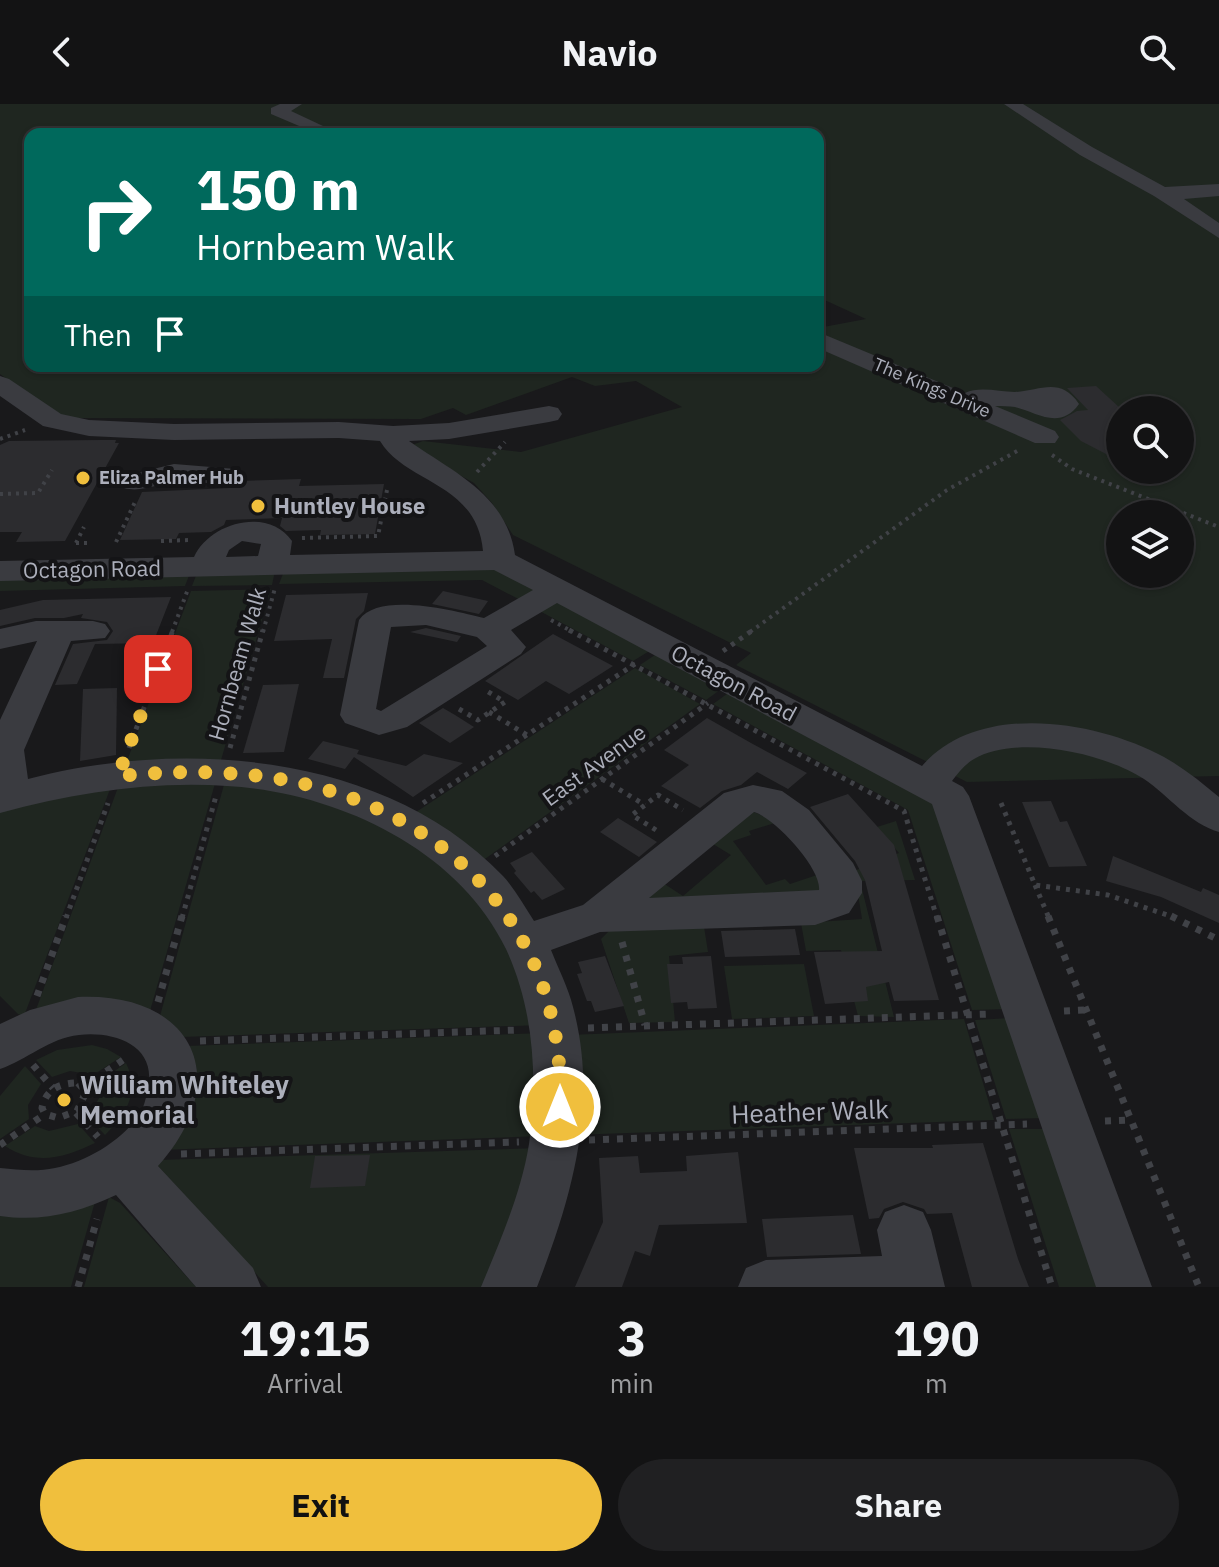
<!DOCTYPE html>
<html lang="en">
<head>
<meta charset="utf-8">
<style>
	:root { --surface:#131314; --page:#202022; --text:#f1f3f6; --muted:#9d9ea0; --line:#323234; --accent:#f0bf3d }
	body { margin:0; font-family:"IBM Plex Sans",sans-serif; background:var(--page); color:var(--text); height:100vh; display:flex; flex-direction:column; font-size:30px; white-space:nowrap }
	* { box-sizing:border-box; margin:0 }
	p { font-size:26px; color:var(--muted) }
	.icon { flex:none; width:44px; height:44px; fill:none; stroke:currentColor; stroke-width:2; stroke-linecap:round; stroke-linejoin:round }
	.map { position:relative; height:1183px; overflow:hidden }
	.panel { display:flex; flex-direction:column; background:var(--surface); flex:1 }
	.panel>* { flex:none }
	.top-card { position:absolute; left:24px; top:24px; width:800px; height:244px; border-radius:16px; box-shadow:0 2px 6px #0004,0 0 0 2px var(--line); background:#00695c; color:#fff; overflow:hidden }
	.controls { position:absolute; left:1106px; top:292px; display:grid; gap:16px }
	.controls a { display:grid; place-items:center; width:88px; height:88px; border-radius:50%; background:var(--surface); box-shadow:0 2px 6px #0004,0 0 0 2px var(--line); font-size:40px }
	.pin { position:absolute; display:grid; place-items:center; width:68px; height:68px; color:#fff; margin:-34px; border-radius:16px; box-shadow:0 4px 12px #0006 }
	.me { position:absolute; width:88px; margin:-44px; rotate:0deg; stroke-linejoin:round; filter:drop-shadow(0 0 6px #0008) }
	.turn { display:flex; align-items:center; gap:28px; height:168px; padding:0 40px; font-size:36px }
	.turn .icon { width:104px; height:104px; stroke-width:2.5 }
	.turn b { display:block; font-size:56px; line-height:68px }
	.then { display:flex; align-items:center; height:76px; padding:0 40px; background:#0003; gap:16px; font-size:30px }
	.eta { display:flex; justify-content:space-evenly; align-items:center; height:136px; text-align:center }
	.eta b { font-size:48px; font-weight:800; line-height:56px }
	.action { display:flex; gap:16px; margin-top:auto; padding:16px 40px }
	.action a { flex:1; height:92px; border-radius:48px; background:var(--accent); color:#111; font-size:32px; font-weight:800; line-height:92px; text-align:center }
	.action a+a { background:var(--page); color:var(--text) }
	header { display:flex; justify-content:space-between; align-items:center; height:104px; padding:0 40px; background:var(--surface); font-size:36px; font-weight:800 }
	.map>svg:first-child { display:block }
	.green { fill:#1f2620; fill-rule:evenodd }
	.building { fill:#2c2c2f }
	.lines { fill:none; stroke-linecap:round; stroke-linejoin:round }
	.path-far2 { stroke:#404247; stroke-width:4; stroke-dasharray:3 5; stroke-linecap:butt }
	.path-far1 { stroke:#404247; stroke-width:5; stroke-dasharray:4 6; stroke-linecap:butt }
	.path { stroke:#404247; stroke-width:7; stroke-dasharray:6 8; stroke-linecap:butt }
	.minor { fill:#3a3b40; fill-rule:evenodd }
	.route { stroke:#f0bf3d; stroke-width:14; stroke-dasharray:0 25.2 }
	.poi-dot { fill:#f0bf3d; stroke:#141416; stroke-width:3 }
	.labels { text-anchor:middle; stroke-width:8; stroke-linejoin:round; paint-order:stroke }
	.far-street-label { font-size:18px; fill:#acafbb; stroke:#141416 }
	.far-poi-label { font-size:18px; font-weight:bold; fill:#acafbb; stroke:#141416; text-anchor:start }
	.poi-label { font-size:22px; font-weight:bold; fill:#acafbb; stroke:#141416; text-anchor:start }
	.street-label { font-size:22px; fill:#acafbb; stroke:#141416 }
	.near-poi-label { font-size:26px; font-weight:bold; fill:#acafbb; stroke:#141416; text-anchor:start }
	.near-street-label { font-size:26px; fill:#acafbb; stroke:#141416 }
</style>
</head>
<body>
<header><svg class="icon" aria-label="back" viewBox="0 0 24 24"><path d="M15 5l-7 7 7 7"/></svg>Navio<svg class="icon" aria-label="search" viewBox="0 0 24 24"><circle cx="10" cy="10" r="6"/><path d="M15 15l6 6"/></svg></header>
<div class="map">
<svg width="1219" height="1183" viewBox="0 0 1219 1183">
	<rect width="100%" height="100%" fill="#19191b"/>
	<g class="green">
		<path d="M0,0H1219V672L967,678L736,561L751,549L513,431L492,399L474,379L414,346L412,341L423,337L521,348L682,303L636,277L595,282L572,273L466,311L453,304L421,315L61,314L0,270ZM30,30H818V193L866,215L818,224V262H30ZM1120,306H1180V366H1120ZM1120,410H1180V470H1120Z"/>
		<polygon points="495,462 534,485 526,499 482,476 279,480 284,467"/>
		<polygon points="275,467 272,481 192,482 197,469"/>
		<polygon points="190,469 185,482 0,487 0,473"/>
		<polygon points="271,485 219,663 124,665 191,487"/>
		<polygon points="546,499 560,499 651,546 633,557 534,504"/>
		<polygon points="658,549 724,583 706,596 640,561"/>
		<polygon points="635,564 700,600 478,760 410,712"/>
		<polygon points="731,587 936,696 1009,905 972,906 908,706 713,600"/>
		<polygon points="216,676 150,907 34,911 120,678"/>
		<polygon points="225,677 301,689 411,734 494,811 542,921 181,933 160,912"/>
		<polygon points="112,680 24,912 18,910 0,892 0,703"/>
		<polygon points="744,704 778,718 749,727 751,731 733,737 766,781 785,775 790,780 820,770 832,787 632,804 660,777 683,792 731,751 708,737"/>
		<polygon points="896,717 915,776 860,777 894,913 858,912 841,846 806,847 801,819 862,815 857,784 849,769 899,749 877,723"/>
		<polygon points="704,823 708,848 669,852 675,918 629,919 601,835 611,825"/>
		<polygon points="804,860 814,912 732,915 724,862"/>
		<polygon points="1011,914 1045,1014 1006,1015 975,916"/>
		<polygon points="964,915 994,1016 571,1031 569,931"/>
		<polygon points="543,929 543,1032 160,1046 186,942"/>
		<polygon points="92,941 107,945 121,953 93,971 70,967 52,973 36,956 57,946"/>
		<path d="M126,959C140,988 127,1010 105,1031L88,1013L101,991L99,978Z"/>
		<polygon points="25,962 41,980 28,1001 29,1015 0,1035 0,992"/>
		<path d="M78,1020L95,1039C64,1054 36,1062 5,1042L35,1022L49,1027Z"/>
		<polygon points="1009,1025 1049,1025 1104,1183 1059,1183"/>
		<polygon points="541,1044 492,1183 268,1183 157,1061 157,1056"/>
		<polygon points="109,1093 120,1099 196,1183 84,1183"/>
		<polygon points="96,1094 71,1183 0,1183 0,1111"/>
	</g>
	<g class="building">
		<polygon points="1096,282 1120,304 1120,345 1106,350 1081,337 1060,316 1077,307 1088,306 1067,284"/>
		<polygon points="100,336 116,336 115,339 119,339 65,437 16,438 22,428 0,428 0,341 9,337"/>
		<polygon points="301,375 299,382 384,380 375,430 320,431 321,426 286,427 280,422 282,414 226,416 224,421 211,428 179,429 176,435 120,436 142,388 229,384 240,377"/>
		<polygon points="443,487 488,497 479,510 432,500"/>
		<polygon points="368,489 364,507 356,515 344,574 323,574 332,535 274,537 286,491"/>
		<polygon points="171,493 153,539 95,540 77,580 55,581 73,540 107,536 113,527 107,518 81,514 83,510 64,514 35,514 0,522 0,506 43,496"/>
		<polygon points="426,524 461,532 457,538 410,528"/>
		<polygon points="553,530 613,562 569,590 546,577 518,596 485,577"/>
		<polygon points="299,580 284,648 243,649 263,581"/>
		<polygon points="117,584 116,651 80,657 83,585"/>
		<polygon points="443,604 455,611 474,623 450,639 419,619"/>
		<polygon points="707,614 751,639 807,669 788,685 757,668 741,681 722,687 700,704 661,682 689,661 664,646"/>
		<polygon points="323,637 359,646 357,650 406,662 424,650 463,659 413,693 354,653 345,665 308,655"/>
		<polygon points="848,690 894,741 939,896 894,897 889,878 866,883 868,897 825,900 814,848 882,847 865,776 855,757 810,703"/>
		<polygon points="1051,697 1060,718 1067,717 1087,762 1049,763 1022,698"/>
		<polygon points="618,714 641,728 657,738 639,753 600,728"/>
		<polygon points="532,748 548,766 565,785 542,796 534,787 531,789 514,769 516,767 510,759"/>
		<polygon points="1113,752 1201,788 1203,784 1219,791 1219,819 1161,793 1106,777"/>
		<polygon points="795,825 800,851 725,853 721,827"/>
		<polygon points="605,852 624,902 595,908 591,897 587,897 577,870 582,869 578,858"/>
		<polygon points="711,852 717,904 688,905 687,898 671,899 667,860 683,860 682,853"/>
		<polygon points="983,1039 1018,1155 1029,1183 972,1183 952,1109 927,1110 924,1105 903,1098 884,1105 879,1114 869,1115 854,1044 933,1044 932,1041"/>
		<polygon points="738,1048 747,1119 659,1121 650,1152 635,1147 622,1183 575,1183 603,1118 599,1054 638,1052 640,1069 687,1067 686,1052"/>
		<polygon points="370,1051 365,1082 310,1084 315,1052"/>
		<polygon points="853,1111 861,1150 767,1153 762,1115"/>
	</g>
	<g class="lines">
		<g class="path-far2">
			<polyline points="0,335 25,326"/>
			<polyline points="1052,351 1072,365 1219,423"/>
			<polyline points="477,368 505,338"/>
			<polyline points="0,390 38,389 52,366"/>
			<polyline points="302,434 378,432 387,386"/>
			<polyline points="161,437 191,436"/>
			<polyline points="116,438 136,396"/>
			<polyline points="76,439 91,439"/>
			<polyline points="76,439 84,423"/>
			<polyline points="551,516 573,528"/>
			<polyline points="172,528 188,485"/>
			<polyline points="263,528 275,484"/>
			<polyline points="750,528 947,386 1019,346"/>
		</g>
		<g class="path-far1">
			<polyline points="569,526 904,707 937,814"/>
			<polyline points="723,547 753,526"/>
			<polyline points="459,605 478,616 505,598 485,586"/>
			<polyline points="489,608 527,631"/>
			<polyline points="129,644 173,526"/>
			<polyline points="230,644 263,526"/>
			<polyline points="602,675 645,701"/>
			<polyline points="423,699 635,560"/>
			<polyline points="1001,699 1035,781 1108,791 1176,814"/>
			<polyline points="656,726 632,711 658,691 683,706"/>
			<polyline points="495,752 708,599"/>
			<polyline points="1035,781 1049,814"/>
			<polyline points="66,814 108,699"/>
			<polyline points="182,814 216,692"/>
		</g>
		<g class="path">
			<polyline points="937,812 1052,1183"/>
			<polyline points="1048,812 1199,1183"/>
			<polyline points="1171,812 1219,836"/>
			<polyline points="622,838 645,921"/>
			<polyline points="37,892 66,812"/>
			<polyline points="158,898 182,812"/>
			<polyline points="1064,907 1085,906"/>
			<polyline points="588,924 990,910"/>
			<polyline points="200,937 518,926"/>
			<polyline points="33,961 53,984"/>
			<path d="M78,979L86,988L77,1007L58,1014L45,1010L42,1004C46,985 60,979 78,979Z"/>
			<polyline points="83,983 129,952"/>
			<polyline points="76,1009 98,1033"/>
			<polyline points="1105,1017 1130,1016"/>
			<polyline points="589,1036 1027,1020"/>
			<polyline points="0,1041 45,1010"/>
			<polyline points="181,1050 519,1038"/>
			<polyline points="78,1183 97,1115"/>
		</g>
		<g class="minor">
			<polygon points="280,0 302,0 291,7 340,30 318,30 271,10 271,4"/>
			<polygon points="1004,0 1023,0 1092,43 1165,83 1219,80 1219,92 1184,95 1219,119 1219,134 1154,92 1080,51"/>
			<path d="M818,228L965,289C980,282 999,288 1015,288C1040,287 1060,272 1079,300C1060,327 1036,308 1015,303C1009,302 1001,302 995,302L1055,327L1059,333L1055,339H1035L818,244Z"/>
			<path d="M0,272L9,275L61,310L89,316L174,320L339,318L393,322L449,319L549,302L558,304L562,310L558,316L549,318L449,335L409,337C453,368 507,391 515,451L922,662C978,597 1096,616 1164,653C1184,664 1202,679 1219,693V728C1190,720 1169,692 1144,675C1104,649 1018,630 974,655C965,660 958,669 952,677L963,683L969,692L1152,1183H1096L932,700L557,499L511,526L526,543L521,550L407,623L379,631L345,619L340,611L359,516C379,487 455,507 484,514L533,486L494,466L0,477V457L194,453C209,419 268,402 292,437L290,451L483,447C477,378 406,380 380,337L339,334L174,336L89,332L43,322L0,292ZM242,437L261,440L258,452L226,453L229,446ZM426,521L477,533L487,542L381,607L376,605L391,523Z"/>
			<path d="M174,360L236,365L240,371L236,377C216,382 196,377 176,378C158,379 142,389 124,384L120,378L124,372Z"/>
			<path d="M36,517H93L105,520L110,527L105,534L71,537L24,646L28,675C183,634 386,649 503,772C515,785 524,802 534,817L583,801L724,689L753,681L782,687L809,706L853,759L862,777V789L849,809L815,821L600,828L551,846C558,864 568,883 573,903C599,1000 572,1093 537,1183H481C500,1137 521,1090 529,1040C538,976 534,905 506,845C457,743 334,688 227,682C149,677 75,689 0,709V616L37,537L0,545V525ZM754,708C775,714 822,765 819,786L649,794Z"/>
			<path d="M78,893C194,888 235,976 158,1062L253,1164L261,1183H196L116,1091C78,1109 42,1118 0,1112V1064C19,1066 37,1068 55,1064C86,1058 119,1038 138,1013C144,1004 146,994 148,984C157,941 114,927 79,931C49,934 27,956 0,965V920L30,906Z"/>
			<polygon points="904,1101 923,1108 931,1126 945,1183 738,1183 746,1164 766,1156 882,1152 877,1126 885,1108"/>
		</g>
	</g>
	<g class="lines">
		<path class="route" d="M158,565L118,672C153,669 187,667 221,669C414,676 567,802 560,1003"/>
	</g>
	<g class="poi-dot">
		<circle cx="83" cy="374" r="8"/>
		<circle cx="258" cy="402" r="8"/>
		<circle cx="64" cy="996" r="8"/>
	</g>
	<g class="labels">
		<g class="far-street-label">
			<text transform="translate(932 284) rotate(23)" y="6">The Kings Drive</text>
		</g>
		<g class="far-poi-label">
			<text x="99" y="380">Eliza Palmer Hub</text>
		</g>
		<g class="poi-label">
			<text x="274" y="410">Huntley House</text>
		</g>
		<g class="street-label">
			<text transform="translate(92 465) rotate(-1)" y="8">Octagon Road</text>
			<text transform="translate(237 560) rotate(-74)" y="8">Hornbeam Walk</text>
			<text transform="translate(734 579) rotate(28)" y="8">Octagon Road</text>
			<text transform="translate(594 661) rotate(-36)" y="8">East Avenue</text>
		</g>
		<g class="near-poi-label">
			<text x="80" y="990">William Whiteley<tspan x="80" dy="30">Memorial</tspan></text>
		</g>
		<g class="near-street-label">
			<text transform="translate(810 1008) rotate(-2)" y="9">Heather Walk</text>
		</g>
	</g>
</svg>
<div class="controls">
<a><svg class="icon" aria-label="search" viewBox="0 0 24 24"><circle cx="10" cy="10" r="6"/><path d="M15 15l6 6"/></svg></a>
<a><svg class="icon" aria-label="layers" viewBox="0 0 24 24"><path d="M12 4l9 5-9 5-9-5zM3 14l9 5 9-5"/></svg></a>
</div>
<div class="pin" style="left:158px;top:565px;background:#d93025"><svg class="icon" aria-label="arrive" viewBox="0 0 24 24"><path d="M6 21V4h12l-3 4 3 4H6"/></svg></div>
<svg class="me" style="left:560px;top:1003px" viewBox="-20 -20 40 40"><circle r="17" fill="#f0bf3d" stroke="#fff" stroke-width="3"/><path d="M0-11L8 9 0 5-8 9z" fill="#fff"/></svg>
<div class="top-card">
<div class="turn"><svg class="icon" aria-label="right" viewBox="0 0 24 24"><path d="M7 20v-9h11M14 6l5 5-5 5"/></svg><div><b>150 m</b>Hornbeam Walk</div></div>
<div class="then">Then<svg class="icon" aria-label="arrive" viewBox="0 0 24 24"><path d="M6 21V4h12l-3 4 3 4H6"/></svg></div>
</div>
</div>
<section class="panel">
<div class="eta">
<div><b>19:15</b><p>Arrival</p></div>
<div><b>3</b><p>min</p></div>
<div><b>190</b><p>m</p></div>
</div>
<div class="action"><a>Exit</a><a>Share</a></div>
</section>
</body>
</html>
